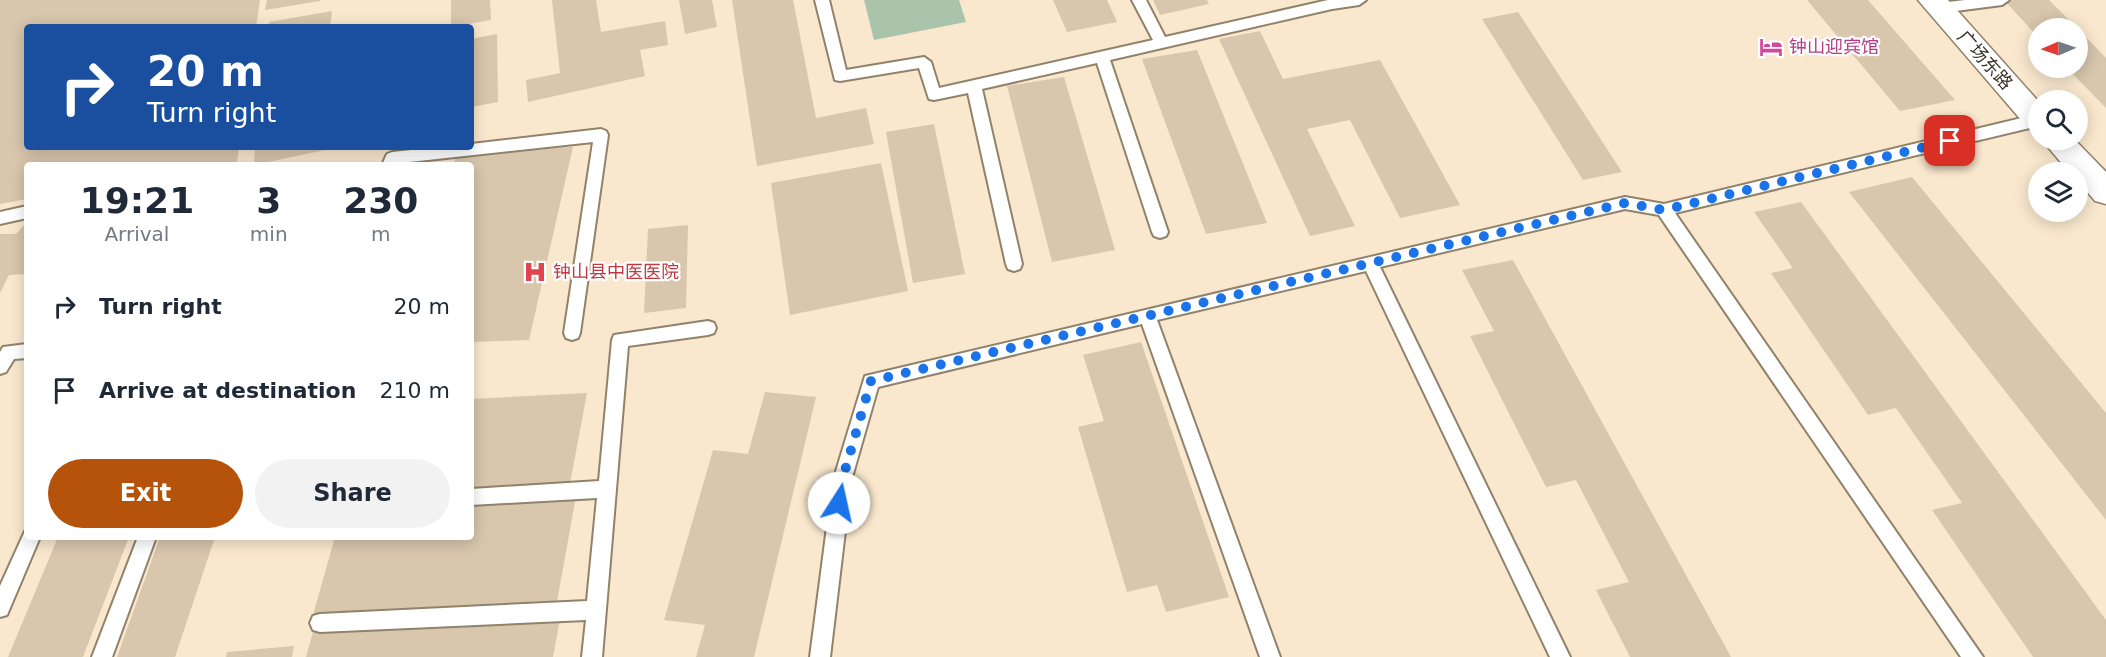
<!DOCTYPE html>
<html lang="en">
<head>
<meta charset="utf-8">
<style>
	:root { --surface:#fff; --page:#f2f2f3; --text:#1f2937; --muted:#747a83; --accent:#b45309 }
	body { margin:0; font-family:"DejaVu Sans","Noto Sans SC",sans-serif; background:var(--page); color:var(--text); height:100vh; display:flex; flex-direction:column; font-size:22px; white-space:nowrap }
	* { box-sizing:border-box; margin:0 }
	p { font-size:20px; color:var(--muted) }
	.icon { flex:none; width:33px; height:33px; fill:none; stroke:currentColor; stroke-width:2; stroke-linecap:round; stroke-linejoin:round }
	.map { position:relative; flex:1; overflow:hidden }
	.side { position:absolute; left:24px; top:162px; width:450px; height:378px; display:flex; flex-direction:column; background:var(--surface); border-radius:6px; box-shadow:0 3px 15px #0003 }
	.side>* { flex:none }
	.guide { position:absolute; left:24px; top:24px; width:450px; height:126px; border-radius:6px; box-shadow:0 3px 15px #0003; background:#1a4fa0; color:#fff; overflow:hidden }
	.needle { width:39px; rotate:268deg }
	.fabs { position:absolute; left:2028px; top:18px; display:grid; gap:12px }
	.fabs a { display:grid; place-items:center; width:60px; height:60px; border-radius:50%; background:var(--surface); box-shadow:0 3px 15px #0003; font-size:30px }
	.pin { position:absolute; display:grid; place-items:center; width:51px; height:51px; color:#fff; margin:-26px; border-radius:12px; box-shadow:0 3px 9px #0006 }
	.me { position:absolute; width:66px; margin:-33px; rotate:10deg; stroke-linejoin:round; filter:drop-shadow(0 0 4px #0008) }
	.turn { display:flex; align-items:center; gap:21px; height:126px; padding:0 24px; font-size:27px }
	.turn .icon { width:78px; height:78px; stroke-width:2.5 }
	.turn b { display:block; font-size:42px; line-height:51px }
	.eta { display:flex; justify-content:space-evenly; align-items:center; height:102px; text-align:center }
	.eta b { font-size:36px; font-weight:800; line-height:42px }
	.primary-button { display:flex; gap:12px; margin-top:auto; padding:12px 24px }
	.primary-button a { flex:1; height:69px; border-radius:36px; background:var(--accent); color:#fff; font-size:24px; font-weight:800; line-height:69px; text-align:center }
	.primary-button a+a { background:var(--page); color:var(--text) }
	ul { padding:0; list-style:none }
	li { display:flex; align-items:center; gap:18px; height:84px; padding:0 24px }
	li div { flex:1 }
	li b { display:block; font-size:22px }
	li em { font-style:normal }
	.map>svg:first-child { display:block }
	.green { fill:#aac4ac }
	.building { fill:#d8c6ad }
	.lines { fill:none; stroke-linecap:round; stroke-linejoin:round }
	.service-casing { stroke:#91826a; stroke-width:4 }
	.tertiary-casing { stroke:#91826a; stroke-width:3 }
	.service { fill:#fff; fill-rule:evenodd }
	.tertiary { fill:#fff; fill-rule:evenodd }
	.route { stroke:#1a73e8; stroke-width:10; stroke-dasharray:0 18 }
	.labels { text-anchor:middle; stroke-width:4.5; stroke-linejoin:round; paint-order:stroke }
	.hotel-label { font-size:18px; fill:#b23c85; stroke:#fff; text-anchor:start }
	.street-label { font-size:18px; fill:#3a3329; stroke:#fff }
	.health-label { font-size:18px; fill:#be3a42; stroke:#fff; text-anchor:start }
</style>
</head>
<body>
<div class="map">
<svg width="2106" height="657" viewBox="0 0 2106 657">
	<rect width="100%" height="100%" fill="#f9e8ce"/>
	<polygon class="green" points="864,0 959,0 966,22 874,40"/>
	<g class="building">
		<polygon points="0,0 260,0 256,27 27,27 27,147 239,147 237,162 220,165 27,165 27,199 0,204"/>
		<polygon points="267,0 320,0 320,1 265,10"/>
		<polygon points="451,0 490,0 491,20 451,27"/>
		<polygon points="552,0 596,0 601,32 665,21 668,45 640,50 645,76 528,102 526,80 560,73"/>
		<polygon points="679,0 712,0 717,27 685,34"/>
		<polygon points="732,0 793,0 816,118 866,108 874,144 757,166"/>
		<polygon points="1053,0 1107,0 1117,22 1067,32"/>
		<polygon points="1153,0 1207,0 1209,4 1160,15"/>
		<polygon points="1807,0 1868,0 1955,100 1900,111"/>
		<polygon points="2004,0 2049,0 2077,28 2038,28 2038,37"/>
		<polygon points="332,11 330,27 268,27 269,22"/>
		<polygon points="1518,12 1622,172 1583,180 1482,19"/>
		<polygon points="2078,29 2106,58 2106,108 2067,68 2078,68"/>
		<polygon points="1260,31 1283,79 1380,60 1460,205 1400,218 1350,120 1307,129 1355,226 1310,236 1219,39"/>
		<polygon points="497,34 498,102 471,107 471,39"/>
		<polygon points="1197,50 1267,223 1206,234 1142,59"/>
		<polygon points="1064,77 1115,250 1052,262 1007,86"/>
		<polygon points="934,124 965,274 913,283 886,132"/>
		<polygon points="255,147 325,147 325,150 254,165"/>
		<polygon points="573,147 529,340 471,342 471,165 453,165 458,151"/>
		<polygon points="881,163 908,291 790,315 771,183"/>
		<polygon points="1912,177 2106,413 2106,520 1849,192"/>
		<polygon points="1801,202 2106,620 2106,657 2033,657 1932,510 1962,503 1896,408 1868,415 1771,273 1793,268 1754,212"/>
		<polygon points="27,222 27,274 9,275 0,293 0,234 16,234"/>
		<polygon points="688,225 686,308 644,313 648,229"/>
		<polygon points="1513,260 1731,657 1630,657 1596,590 1629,582 1576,480 1546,487 1470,336 1494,331 1462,270"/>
		<polygon points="1141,342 1229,597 1166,612 1157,585 1127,592 1078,427 1104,421 1083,355"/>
		<polygon points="765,392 816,397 754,657 696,657 705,625 664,620 713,450 748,454"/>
		<polygon points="587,393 569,489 471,494 471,399"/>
		<polygon points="576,496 557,602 313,615 335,537 471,537 471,501"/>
		<polygon points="58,537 129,537 83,657 8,657"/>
		<polygon points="160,537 215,537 175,657 117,657"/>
		<polygon points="560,619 553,657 306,657 313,632"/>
		<polygon points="294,646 292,657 226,657 227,652"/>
	</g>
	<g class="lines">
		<g class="service-casing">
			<g id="service">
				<polygon points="815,0 829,0 846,70 924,57 931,62 939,88 1153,40 1132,0 1146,0 1165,37 1328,0 1366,0 1359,5 1332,9 1110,60 1168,232 1166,236 1160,238 1154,236 1152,232 1097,63 982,89 1022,264 1020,269 1014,271 1008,269 1006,264 968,93 934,100 929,99 919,68 840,81 835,80"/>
				<polygon points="1965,0 2009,0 2002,5 1940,13 1933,8 1940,3"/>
				<polygon points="2038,114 2038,126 1675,213 1983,657 1961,657 1659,215 1625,209 1380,267 1570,657 1550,657 1366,271 1157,320 1280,657 1260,657 1142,324 878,387 851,481 830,657 810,657 833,481 865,376 1625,197 1664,204"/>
				<polygon points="601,129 606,131 608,135 580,333 578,338 572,340 566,338 564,333 593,142 382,165 387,154 392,152 440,147 471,147 471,144"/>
				<polygon points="27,206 27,218 0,224 0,212"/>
				<polygon points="708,321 714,323 716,328 714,333 708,335 628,346 602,657 582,657 586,620 320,632 313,630 310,623 313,616 320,614 587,601 597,498 471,505 471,489 599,481 612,340 614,335"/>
				<polygon points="27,344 27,358 14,359 6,372 0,374 0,352 3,347"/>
				<polygon points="27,530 27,537 40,537 7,615 0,617 0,586 25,531"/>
				<polygon points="138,537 156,537 112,657 92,657"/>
			</g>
		</g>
		<g class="tertiary-casing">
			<g id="tertiary">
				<polygon points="1918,0 1948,0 2038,101 2038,131 2028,128"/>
				<polygon points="2042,140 2075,140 2106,172 2106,204 2095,201 2078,181 2078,172 2069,172"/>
			</g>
		</g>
		<use href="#service" class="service"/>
		<use href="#tertiary" class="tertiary"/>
	</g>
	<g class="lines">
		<polyline class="route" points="839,503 842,481 871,381 1625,203 1664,210 1950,141"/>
	</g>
	<defs>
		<g id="hotel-bare" transform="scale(1.8)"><path d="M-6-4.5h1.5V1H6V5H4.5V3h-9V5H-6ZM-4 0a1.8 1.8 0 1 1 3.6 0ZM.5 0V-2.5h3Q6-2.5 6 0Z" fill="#d1479c" stroke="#fff" stroke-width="2.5" paint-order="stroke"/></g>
		<g id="hospital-bare" transform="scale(1.8)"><path d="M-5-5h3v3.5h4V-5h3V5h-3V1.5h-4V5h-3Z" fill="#e0444e" stroke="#fff" stroke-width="2.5" paint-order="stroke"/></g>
	</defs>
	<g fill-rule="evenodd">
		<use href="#hotel-bare" x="1771" y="47"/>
		<use href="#hospital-bare" x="535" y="272"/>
	</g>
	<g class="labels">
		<g class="hotel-label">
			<text x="1789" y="53">钟山迎宾馆</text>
		</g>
		<g class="street-label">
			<text transform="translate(1985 60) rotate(48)" y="6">广场东路</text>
		</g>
		<g class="health-label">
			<text x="553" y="278">钟山县中医医院</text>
		</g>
	</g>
</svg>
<div class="fabs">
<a><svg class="needle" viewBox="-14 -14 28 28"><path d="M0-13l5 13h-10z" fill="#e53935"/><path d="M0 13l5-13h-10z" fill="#747a83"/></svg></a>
<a><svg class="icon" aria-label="search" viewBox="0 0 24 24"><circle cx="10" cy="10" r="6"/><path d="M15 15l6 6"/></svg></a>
<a><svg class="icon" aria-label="layers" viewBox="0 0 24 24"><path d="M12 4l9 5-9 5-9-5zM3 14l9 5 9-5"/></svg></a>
</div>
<div class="pin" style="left:1950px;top:141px;background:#d93025"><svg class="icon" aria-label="arrive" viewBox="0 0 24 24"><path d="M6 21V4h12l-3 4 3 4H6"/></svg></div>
<svg class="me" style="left:839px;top:503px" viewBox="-20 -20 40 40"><circle r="19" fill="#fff"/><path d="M0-13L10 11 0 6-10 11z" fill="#1a73e8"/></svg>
<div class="guide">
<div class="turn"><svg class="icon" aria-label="right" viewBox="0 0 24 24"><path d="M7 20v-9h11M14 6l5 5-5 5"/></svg><div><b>20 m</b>Turn right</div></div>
</div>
<section class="side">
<div class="eta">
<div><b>19:21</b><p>Arrival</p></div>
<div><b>3</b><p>min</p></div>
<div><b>230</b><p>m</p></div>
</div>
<ul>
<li><svg class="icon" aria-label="right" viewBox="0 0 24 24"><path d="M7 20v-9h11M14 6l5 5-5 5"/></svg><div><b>Turn right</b></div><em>20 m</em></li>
<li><svg class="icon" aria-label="arrive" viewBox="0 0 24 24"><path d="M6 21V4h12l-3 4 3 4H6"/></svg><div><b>Arrive at destination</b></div><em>210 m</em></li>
</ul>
<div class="primary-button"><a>Exit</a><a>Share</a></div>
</section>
</div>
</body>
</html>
